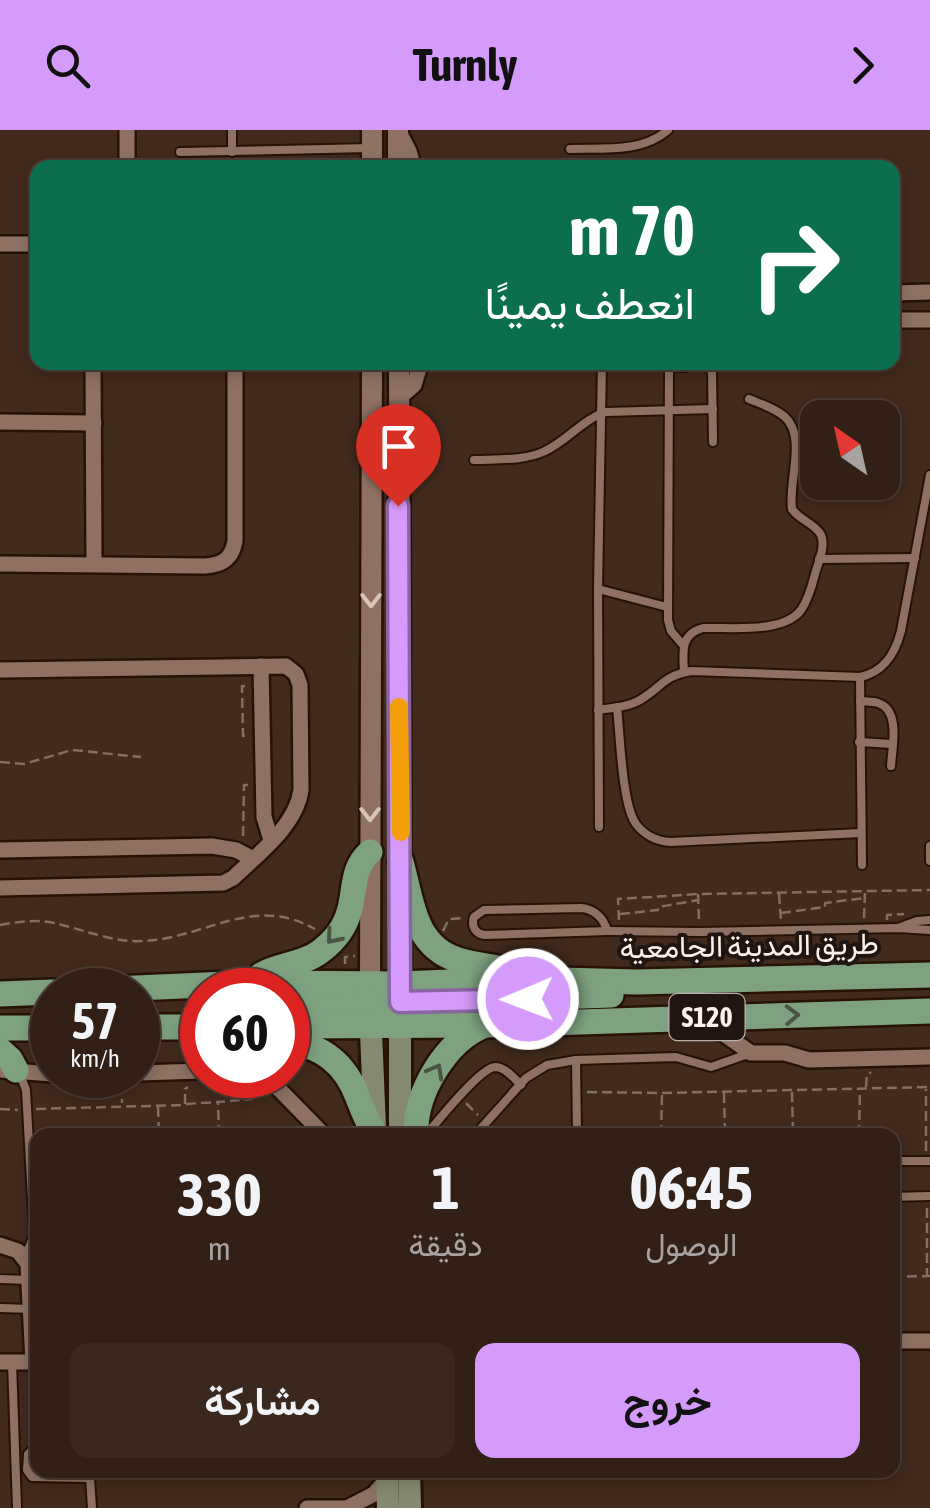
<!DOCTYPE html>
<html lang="ar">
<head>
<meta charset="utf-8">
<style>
	:root { --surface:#322016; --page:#3a281f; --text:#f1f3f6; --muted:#a8a3a1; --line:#4d3e35; --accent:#d59bfa }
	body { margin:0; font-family:"Asap Condensed",Vazirmatn,sans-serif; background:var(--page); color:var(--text); direction:rtl; height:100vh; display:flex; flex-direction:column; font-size:38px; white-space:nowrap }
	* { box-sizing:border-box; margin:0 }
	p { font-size:32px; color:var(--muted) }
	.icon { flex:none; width:55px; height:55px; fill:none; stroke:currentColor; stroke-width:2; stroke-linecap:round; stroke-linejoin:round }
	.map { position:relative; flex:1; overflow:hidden; direction:ltr }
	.panel { position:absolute; left:30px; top:998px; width:870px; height:350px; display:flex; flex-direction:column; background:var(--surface); border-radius:20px; box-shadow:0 5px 15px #0003,0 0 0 2px var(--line); direction:rtl }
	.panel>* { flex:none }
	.hud { position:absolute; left:30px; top:30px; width:870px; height:210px; border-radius:20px; box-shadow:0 5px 15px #0003,0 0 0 2px var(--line); direction:rtl; background:#0b6e4f; color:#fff; overflow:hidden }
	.needle { width:65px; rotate:326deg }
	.tools { position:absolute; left:800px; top:270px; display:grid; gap:20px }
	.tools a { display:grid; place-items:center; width:100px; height:100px; border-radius:20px; background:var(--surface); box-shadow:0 5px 15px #0003,0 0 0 2px var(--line); font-size:50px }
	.speed { position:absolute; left:30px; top:838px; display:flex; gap:20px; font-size:50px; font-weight:700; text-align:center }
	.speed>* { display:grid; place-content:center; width:130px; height:130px; border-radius:50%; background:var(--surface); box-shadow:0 5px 15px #0003,0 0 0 2px var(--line); line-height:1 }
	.speed small { font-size:25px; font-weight:400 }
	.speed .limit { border:15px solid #d22; background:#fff; color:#111 }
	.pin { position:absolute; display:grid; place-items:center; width:85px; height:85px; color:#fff; margin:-102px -42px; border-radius:50% 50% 50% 0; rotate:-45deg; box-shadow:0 0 10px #0007 }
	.pin .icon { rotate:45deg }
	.me { position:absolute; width:110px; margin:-55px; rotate:269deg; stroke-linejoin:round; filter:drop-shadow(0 0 8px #0008) }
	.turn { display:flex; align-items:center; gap:35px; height:210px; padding:0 40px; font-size:45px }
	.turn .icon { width:130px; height:130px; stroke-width:2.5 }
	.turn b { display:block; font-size:70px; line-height:85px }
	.eta { display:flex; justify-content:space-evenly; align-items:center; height:170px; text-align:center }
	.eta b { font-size:60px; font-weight:700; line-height:70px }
	.button { display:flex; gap:20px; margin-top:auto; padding:20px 40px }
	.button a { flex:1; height:115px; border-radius:20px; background:var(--accent); color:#111; font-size:40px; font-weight:700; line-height:115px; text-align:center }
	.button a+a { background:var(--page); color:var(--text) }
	header { display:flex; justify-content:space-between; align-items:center; height:130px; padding:0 40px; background:var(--accent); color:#111; font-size:45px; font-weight:700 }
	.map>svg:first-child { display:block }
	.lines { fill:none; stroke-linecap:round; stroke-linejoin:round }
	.service-casing { stroke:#271206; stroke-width:12 }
	.minor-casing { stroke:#271206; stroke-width:20 }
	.tertiary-casing { stroke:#271206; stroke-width:25 }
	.secondary-casing { stroke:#271206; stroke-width:28 }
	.primary-casing { stroke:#271206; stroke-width:30 }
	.path { stroke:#826e63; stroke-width:2.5; stroke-dasharray:10 5; stroke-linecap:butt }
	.service { stroke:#8e7163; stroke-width:8 }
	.minor { stroke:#8e7163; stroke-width:15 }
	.tertiary { stroke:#8e7163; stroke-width:20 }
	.secondary { stroke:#868971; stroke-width:22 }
	.primary { stroke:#7ea280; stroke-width:25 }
	.oneway { stroke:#d7c4bb }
	.oneway2 { stroke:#4a5442 }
	.route-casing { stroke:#8a65a2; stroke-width:25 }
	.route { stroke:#d59bfa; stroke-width:18 }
	.slow { stroke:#f59e0b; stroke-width:18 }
	.labels { text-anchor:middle; stroke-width:8; stroke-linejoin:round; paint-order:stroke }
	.shield { fill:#201510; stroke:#bbafa9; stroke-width:2.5 }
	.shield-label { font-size:28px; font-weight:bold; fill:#fef1eb }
	.street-label { font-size:30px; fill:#fef1eb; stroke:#201510 }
</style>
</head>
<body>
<header><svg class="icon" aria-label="forward" viewBox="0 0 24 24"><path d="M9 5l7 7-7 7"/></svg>Turnly<svg class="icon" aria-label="search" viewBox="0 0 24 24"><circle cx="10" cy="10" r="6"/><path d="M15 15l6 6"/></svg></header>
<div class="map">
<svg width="930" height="1378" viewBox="0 0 930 1378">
	<rect width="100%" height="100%" fill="#422a1d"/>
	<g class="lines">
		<g class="service-casing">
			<g id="service">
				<polyline points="232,0 232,22"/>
				<path d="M570,19C603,18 642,23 668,0"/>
				<polyline points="180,22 371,18"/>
				<path d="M474,330C496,329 525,331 545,321C567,311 583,289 606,282L713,279"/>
				<polyline points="819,429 915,428"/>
				<polyline points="598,459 667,477"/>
				<polyline points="683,515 671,501 668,490 669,238 704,235 712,241 713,312"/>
				<path d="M684,542C683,522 680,504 703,498C730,497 783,504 801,480C808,470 812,456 815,444C818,433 826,416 821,405C816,394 799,390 792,379C788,352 807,307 785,287C775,278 761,274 749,269"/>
				<polyline points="860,547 862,735"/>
				<path d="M860,571C866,572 872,571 878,573C901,580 892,618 891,636"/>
				<path d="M617,577C620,604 622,675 636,694C645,706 657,711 670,712L861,703"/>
				<path d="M598,580C612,578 628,577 640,570C662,557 663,546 691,541L860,547C884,542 895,524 901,501L930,345"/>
				<polyline points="859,612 892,614"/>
				<polyline points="599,697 598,459 602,232"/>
				<polyline points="930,716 930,731"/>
				<path d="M581,778C594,779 604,788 607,801L485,805C475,804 471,796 474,787L484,780Z"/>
				<polyline points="898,798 917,791 930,790"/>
				<polyline points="607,801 699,802 898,798 930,800"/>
				<polyline points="576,930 577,1005"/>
				<polyline points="20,944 26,960 34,1104 29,1118 23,1124"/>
				<path d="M426,1005C437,992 480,938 495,937C505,937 514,948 521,955"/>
				<polyline points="475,1005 526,948 547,935 576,930 676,927 711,937 751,923"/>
				<polyline points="892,1031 930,1031"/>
				<polyline points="892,1067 930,1066"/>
				<polyline points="0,1149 29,1150"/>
				<polyline points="0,1178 31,1179"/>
				<polyline points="12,1232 17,1378"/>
				<polyline points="38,1319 32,1320 28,1324 27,1340 32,1347 90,1348 90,1340"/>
				<polyline points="90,1348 92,1378"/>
			</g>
		</g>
		<g class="minor-casing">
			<g id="minor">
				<polyline points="398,0 409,21 414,38"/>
				<polyline points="127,38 127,0"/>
				<polyline points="0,114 38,114"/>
				<polyline points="892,163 930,162"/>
				<polyline points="892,190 930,190"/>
				<polyline points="93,232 94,434"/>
				<polyline points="399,268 414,255 421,232"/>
				<polyline points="0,292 94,293"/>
				<path d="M0,434L205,436C222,435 232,429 235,411V232"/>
				<polyline points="261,536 264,687 271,710"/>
				<path d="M0,540L286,536L296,544L300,555L301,660C296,696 258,724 233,748L223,753L0,758"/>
				<polyline points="0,720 212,716 236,720 253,729"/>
				<polyline points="695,900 711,900 724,904 751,923 785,923 809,930 930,927"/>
				<polyline points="0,940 52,944"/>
				<polyline points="138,943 202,941"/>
				<polyline points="261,945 272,952 324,1005"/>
				<polyline points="0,1115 18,1121 28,1134 33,1232"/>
				<polyline points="892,1211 930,1211"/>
				<polyline points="0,1232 38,1232"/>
				<polyline points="349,1377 374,1364 387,1349"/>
				<polyline points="307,1378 353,1378"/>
			</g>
		</g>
		<g class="tertiary-casing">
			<g id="tertiary">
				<polyline points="398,0 398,38"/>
				<polyline points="372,38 372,0"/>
				<polyline points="399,232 401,854"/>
				<polyline points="370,853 372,232"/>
			</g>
		</g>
		<g class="secondary-casing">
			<g id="secondary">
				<polyline points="370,877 375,999"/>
				<polyline points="400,1005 400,879"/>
				<polyline points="387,1340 388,1378"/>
				<polyline points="409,1340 410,1378"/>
			</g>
		</g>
		<g class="primary-casing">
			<g id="primary">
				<path d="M401,732C412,770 413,816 458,830C473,835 489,836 505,839"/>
				<path d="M261,845C280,834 303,835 321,821C334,811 345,797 349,782C356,759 351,739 370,722"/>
				<polyline points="90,860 251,853 401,854 521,849 637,852 930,845"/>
				<polyline points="0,864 52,862"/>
				<path d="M288,877C317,876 372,881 395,861"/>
				<polyline points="370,895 387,877 401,872 611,865"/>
				<polyline points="288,896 485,895 930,881"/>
				<polyline points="138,897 202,897"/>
				<polyline points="0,898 52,898"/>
				<path d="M288,912C323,915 346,935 358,968C363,981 367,992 375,1004"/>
				<polyline points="0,920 10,929 16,940"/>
				<path d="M416,1005C414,964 446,910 485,895"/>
			</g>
		</g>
		<g class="path">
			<polyline points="245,556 242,556 243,606 247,606"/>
			<polyline points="0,632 24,634 72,620 141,627"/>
			<polyline points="243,706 244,655 249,655"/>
			<polyline points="698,764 699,790"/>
			<polyline points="779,764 781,791"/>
			<polyline points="781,783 825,777 825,773 865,768"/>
			<polyline points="620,784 658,780 658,777 699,770"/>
			<polyline points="864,788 865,761"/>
			<polyline points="619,790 618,769 698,764 930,760"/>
			<polyline points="887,790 887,785 904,784"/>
			<path d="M0,795C17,792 36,789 54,793C83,799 112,813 144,811C206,808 252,764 315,799"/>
			<polyline points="443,801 449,789 463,788"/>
			<polyline points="345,834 345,827 355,826"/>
			<polyline points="288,934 296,933"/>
			<polyline points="121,945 121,949 128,955 122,960 122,973"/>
			<polyline points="866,957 867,945 871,942"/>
			<polyline points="587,962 662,963 930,957"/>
			<polyline points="792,962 793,1005"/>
			<polyline points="724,963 725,1005"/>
			<polyline points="466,973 478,985"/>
			<polyline points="186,974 218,972"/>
			<polyline points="158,977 159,1005"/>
			<polyline points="0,979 18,980"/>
			<polyline points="36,979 185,975 185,959 188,957"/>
			<polyline points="219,1005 218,972 252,969 253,958"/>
			<polyline points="661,1005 662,965"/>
			<polyline points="859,1005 860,960"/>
			<polyline points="926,1021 926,959"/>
			<polyline points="927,1078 927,1146"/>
			<polyline points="892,1147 930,1146"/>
		</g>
		<use href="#service" class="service"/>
		<use href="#minor" class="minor"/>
		<use href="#tertiary" class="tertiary"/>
		<use href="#secondary" class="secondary"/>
		<use href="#primary" class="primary"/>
	</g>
	<defs><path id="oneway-chevron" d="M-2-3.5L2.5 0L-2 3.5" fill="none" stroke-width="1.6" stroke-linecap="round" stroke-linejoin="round" transform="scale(2.5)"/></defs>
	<g class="oneway">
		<use href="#oneway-chevron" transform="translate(371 470) rotate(90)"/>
		<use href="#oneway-chevron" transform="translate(370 684) rotate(90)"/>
	</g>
	<g class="oneway2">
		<use href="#oneway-chevron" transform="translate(333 807) rotate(130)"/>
		<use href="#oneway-chevron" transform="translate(792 885) rotate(-2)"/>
		<use href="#oneway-chevron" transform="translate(436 941) rotate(-61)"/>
	</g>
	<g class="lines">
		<g class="route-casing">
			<polyline id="route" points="398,376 400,872 528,869"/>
		</g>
		<use href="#route" class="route"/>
		<polyline class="slow" points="399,577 401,702"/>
	</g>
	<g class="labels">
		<rect class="shield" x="669.5" y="864" width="75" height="46" rx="8"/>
		<g class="shield-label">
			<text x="707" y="897">S120</text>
		</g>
		<g class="street-label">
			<text transform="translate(749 816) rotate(-1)" y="10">طريق المدينة الجامعية</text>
		</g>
	</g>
</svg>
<div class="tools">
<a><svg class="needle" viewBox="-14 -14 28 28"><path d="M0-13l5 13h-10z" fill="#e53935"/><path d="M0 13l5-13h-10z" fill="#a8a3a1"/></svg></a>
</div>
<div class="speed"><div>57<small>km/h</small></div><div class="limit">60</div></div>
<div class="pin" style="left:398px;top:376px;background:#d93025"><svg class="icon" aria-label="arrive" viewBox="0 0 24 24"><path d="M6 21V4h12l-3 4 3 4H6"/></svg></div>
<svg class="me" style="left:528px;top:869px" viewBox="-20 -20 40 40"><circle r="17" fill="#d59bfa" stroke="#fff" stroke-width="3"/><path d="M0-11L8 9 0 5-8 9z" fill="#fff"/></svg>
<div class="hud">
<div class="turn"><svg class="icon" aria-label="right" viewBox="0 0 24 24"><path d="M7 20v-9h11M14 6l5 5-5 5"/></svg><div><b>70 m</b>انعطف يمينًا</div></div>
</div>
<section class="panel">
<div class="eta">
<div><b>06:45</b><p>الوصول</p></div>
<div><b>1</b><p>دقيقة</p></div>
<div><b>330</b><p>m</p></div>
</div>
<div class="button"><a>خروج</a><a>مشاركة</a></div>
</section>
</div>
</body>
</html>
